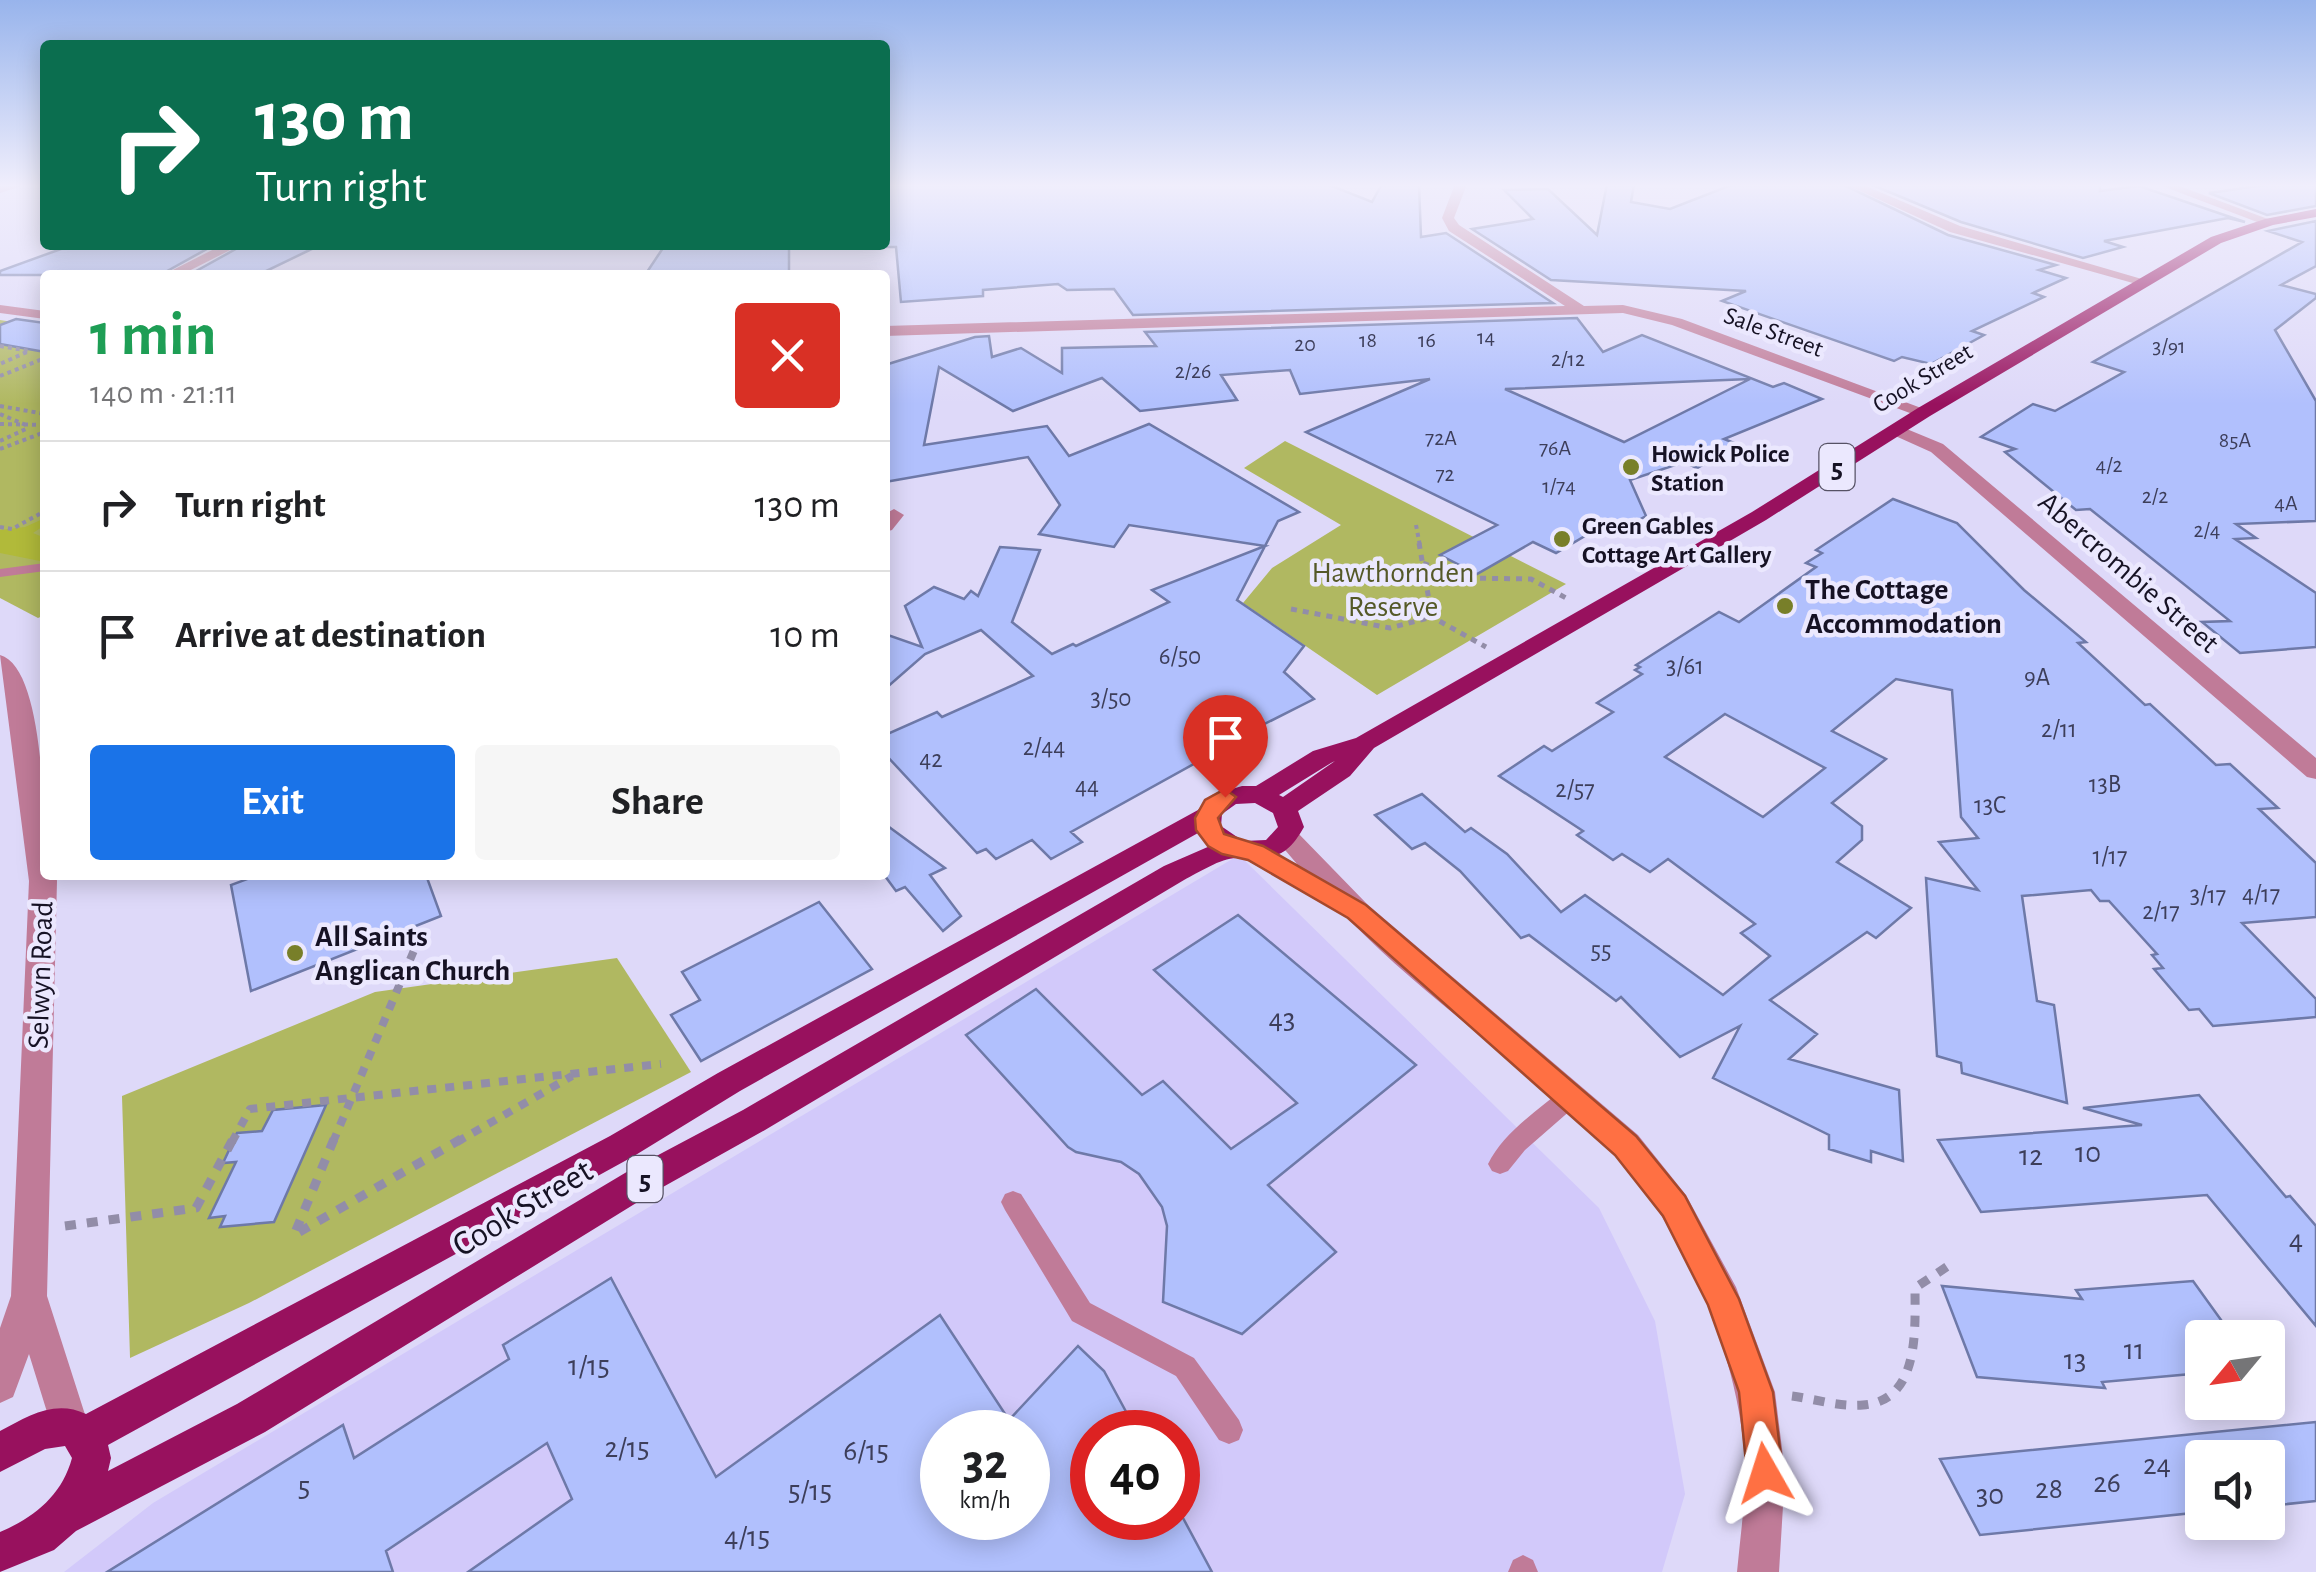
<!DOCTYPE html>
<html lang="en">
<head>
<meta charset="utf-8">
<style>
	:root { --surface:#fff; --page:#f6f6f6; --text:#202124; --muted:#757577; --line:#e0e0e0; --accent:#1a73e8 }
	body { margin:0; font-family:"Alegreya Sans",sans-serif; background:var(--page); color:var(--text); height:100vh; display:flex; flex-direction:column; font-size:38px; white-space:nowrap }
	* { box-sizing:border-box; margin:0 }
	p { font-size:32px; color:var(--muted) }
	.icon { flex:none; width:55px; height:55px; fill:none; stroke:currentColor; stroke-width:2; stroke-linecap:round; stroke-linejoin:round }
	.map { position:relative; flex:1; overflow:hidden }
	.details { position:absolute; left:40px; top:270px; width:850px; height:610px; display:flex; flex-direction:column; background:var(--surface); border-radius:10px; box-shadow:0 5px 25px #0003 }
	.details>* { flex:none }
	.guide { position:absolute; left:40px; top:40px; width:850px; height:210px; border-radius:10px; box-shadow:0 5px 25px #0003; background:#0b6e4f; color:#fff; overflow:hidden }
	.needle { width:65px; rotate:241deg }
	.tools { position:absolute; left:2185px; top:1320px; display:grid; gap:20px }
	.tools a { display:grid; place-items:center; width:100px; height:100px; border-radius:10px; background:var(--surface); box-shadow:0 5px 25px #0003; font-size:50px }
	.speed { position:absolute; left:920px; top:1410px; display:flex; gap:20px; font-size:50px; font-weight:700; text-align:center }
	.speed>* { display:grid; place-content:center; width:130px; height:130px; border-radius:50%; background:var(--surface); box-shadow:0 5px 25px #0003; line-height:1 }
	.speed small { font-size:25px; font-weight:400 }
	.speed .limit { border:15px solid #d22; background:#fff; color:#111 }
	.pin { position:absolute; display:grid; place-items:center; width:85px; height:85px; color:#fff; margin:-102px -42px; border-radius:50% 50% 50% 0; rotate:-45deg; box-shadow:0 0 10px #0007 }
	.pin .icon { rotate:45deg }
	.me { position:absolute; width:110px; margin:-55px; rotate:354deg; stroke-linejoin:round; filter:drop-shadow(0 0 8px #0008) }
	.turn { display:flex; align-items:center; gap:35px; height:210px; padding:0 50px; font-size:45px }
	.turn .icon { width:130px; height:130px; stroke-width:2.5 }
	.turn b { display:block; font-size:70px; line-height:85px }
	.round { display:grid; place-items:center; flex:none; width:105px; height:105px; border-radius:10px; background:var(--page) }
	.overview { display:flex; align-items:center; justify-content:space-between; height:170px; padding:0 50px }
	h1 { font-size:60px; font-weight:600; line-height:75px; color:#1e9e55 }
	.cta { display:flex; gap:20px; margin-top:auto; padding:20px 50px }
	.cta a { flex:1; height:115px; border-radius:10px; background:var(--accent); color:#fff; font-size:40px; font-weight:600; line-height:115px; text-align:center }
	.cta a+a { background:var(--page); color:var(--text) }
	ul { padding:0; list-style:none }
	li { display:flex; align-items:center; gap:30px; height:130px; padding:0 50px; border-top:2px solid var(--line) }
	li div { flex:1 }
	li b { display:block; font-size:38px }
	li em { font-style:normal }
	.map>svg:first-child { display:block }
	.built { fill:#d2c9fa; fill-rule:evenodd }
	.green { fill:#b0b861 }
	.forest { fill:#b1ba3a }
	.building { fill:#b1c0fd; stroke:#6e79a8; stroke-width:2.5; fill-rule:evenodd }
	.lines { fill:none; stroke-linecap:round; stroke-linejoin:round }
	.path-far3 { stroke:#928da8; stroke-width:4; stroke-dasharray:4 4; stroke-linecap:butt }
	.path-far2 { stroke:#928da8; stroke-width:5; stroke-dasharray:6 6; stroke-linecap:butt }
	.path-far1 { stroke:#928da8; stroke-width:8; stroke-dasharray:9 9; stroke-linecap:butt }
	.path { stroke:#928da8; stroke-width:9; stroke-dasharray:11 11; stroke-linecap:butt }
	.service { fill:#c07b98; fill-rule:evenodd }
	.minor { fill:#c07b98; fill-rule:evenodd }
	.tertiary { fill:#c07b98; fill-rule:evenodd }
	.primary { fill:#98115e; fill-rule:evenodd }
	.route { fill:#ff7043; stroke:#a6492c; stroke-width:2.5 }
	.poi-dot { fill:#787f29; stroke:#ebe8fe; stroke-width:4 }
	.labels { text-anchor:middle; stroke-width:9; stroke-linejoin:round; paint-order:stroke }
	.far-number-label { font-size:22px; fill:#3d3e5a }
	.far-street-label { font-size:25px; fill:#161224; stroke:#ebe8fe }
	.far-poi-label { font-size:25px; font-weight:bold; fill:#161224; stroke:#ebe8fe; text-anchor:start }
	.number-label { font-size:25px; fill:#3d3e5a }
	.shield { fill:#ebe8fe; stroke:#565265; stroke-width:2.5 }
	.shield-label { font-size:28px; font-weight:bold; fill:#161224 }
	.park-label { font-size:30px; fill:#555928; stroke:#ebe8fe }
	.street-label { font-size:30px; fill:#161224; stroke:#ebe8fe }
	.poi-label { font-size:30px; font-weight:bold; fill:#161224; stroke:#ebe8fe; text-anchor:start }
	.near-number-label { font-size:30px; fill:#3d3e5a }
	.near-street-label { font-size:35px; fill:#161224; stroke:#ebe8fe }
</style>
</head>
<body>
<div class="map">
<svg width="2316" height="1572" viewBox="0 0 2316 1572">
	<rect width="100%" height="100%" fill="#ded9f9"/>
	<path class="built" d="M1239,855L1599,1208L1655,1321L1685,1494L1662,1572H64L153,1503ZM942,1432H1028V1518H942ZM1092,1432H1178V1518H1092Z"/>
	<g class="green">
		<polygon points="0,320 45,327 45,615 38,618 0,598"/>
		<polygon points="1285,441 1566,584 1377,695 1243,603 1272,568 1341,525 1244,468"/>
		<polygon points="617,958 691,1072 249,1303 130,1358 122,1096 375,992"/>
	</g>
	<polygon class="forest" points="45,518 45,525 33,533 45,538 45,562 0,553 0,530 25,527"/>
	<g class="building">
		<polygon points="885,184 1327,184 1372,202 1382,184 1419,184 1421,237 1446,233 1553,303 1133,315 1114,289 1067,290 1058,284 983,290 983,296 901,302 896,247 885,247"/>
		<polygon points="1607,184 1634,184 1631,202 1670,209 1734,184 1842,184 1948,235 2056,265 2039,270 2066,278 2033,293 2044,297 1972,331 1984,335 1931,364 1902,357 1894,361 1722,301 1746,291 1551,280 1472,229 1533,219 1504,190 1548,189 1597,235"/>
		<polygon points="1870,184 2100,184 2100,191 2139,186 2245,222 2228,218 2104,241 2123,247 2083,258 1961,222"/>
		<polygon points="2272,184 2316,184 2316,206 2267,215 2209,193"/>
		<polygon points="2316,221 2316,266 2281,285 2316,294 2316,298 2275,330 2316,401 2316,521 2236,524 2256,538 2235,539 2316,593 2316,647 2240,653 2202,622 2230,621 2090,509 2076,510 2005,452 2015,449 1981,437 2033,404 2055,411 2124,372 2093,362 2302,242 2268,231"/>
		<polygon points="72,245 214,245 160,275 0,275 0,271"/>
		<polygon points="243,245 320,245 258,275 189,275"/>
		<polygon points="665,245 789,245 789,275 645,275"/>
		<path d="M1577,318L1603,352L1642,335L1773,387L1784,383L1822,399L1724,439L1739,445L1697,468L1684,462L1630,480L1646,516L1615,533L1602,526L1556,553L1533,542L1477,574L1440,555L1497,525L1306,432L1430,379L1300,394L1290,370L1221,375L1237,400L1140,411L1102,378L1013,411L939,367L924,445L1047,426L1069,456L1149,424L1299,512L1278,521L1237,600L1304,646L1284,672L1314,699L1217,748L1219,750L1071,832L1082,842L1051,859L1032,840L996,859L986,849L977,853L885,754V735L937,712L942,717L1033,676L981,630L925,654L885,689V634L922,647L905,606L934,587L964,599L971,591L978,596L1000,547L1040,550L1012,622L1052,654L1073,644L1076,646L1169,602L1152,590L1265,546L1129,525L1114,547L1039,534L1060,505L1028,457L885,482V365L975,337L989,336L992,357L1021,348L1062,373V348L1156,346L1145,332ZM1750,379L1624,442L1505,389Z"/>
		<polygon points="16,319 45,323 45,352 0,344 0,325"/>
		<path d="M1893,499L1957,523L2024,590L2086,642L2078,643L2145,705L2150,704L2216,765L2230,764L2278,808L2259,809L2316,863V917L2242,923L2316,999V1017L2213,1026L2199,1009L2189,1010L2154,969L2163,968L2152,955L2157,954L2109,901H2100L2091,890L2022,896L2037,1001L2054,1005L2067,1103L1962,1073L1961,1063L1937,1056L1926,878L1978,890L1939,842L1978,838L1961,817L1952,690L1896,679L1832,731L1886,759L1832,803L1862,826V840L1837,862L1911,908L1876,938L1867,932L1770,1000L1817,1034L1789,1059L1899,1090L1903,1161L1871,1151V1162L1829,1149V1135L1713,1078L1740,1026L1680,1057L1621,997L1616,1001L1529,935L1521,938L1460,871L1425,843L1412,849L1375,815L1422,794L1465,832L1471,828L1507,854L1561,912L1585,895L1723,995L1770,956L1741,933L1755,924L1668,859L1650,872L1622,854L1613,860L1577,835L1583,831L1499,776L1544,746L1552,751L1613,712L1597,703L1642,674L1635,670L1640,667L1636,665L1719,612L1739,622L1816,567L1806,563L1822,553L1816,550ZM1725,714L1825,768L1763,817L1665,757Z"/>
		<polygon points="885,824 945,868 930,875 961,916 943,931 905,887 896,891 885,876"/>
		<polygon points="258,875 426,875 441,916 251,991 231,885"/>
		<polygon points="819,902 872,969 701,1061 671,1015 700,1000 682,972"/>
		<polygon points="1238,915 1416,1065 1268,1185 1336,1252 1242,1334 1163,1302 1167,1226 1162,1207 1139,1174 1121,1162 1076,1152 1068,1147 966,1035 1036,989 1142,1095 1163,1081 1231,1149 1297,1103 1154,970"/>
		<polygon points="2199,1095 2286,1197 2290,1196 2316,1226 2316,1326 2207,1195 1981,1212 1938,1140 2142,1125 2083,1108"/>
		<polygon points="326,1105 274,1222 220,1227 225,1216 209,1218 236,1162 223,1163 237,1133 262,1131 273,1110"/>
		<path d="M611,1278L716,1477L940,1315L1009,1420L1078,1346L1104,1371L1137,1432H1092V1518H1183L1212,1572H468L572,1499L547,1443L386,1551L393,1572H107L343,1425L354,1458L509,1359L503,1345ZM942,1432H1028V1518H942Z"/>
		<polygon points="2193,1281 2234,1338 2202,1338 2202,1373 2102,1382 2105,1388 1977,1377 1942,1286 2082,1299 2076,1290"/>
		<polygon points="2316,1422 2316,1501 2268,1506 2268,1458 2202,1458 2202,1512 1980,1535 1940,1459"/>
	</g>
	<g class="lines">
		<g class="path-far3">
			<polyline points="0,346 29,351 0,364"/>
			<polyline points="0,376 45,358"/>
			<polyline points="0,406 45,414"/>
			<polyline points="0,414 28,426"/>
			<polyline points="0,424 45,425"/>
			<polyline points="0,441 28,428"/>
			<polyline points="0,449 45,432"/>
			<polyline points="1416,525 1420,546"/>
			<polyline points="0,527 12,529 45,511"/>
		</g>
		<g class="path-far2">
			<polyline points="1419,543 1432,617 1486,647"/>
			<polyline points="1423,563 1460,578 1531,579 1568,599"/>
			<polyline points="1291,609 1390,628 1432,617"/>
		</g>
		<g class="path-far1">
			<polyline points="232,1142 250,1109 661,1064"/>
			<polyline points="333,1142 415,948"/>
			<polyline points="457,1142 572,1076"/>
		</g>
		<g class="path">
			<polyline points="334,1139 294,1235 461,1139"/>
			<polyline points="65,1226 196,1208 233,1139"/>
			<path d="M1792,1396C1815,1399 1839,1407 1863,1405C1920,1401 1915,1329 1915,1288L1951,1264"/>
		</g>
		<g class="service">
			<polygon points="45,563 45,571 0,577 0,569"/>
			<path d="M1572,1086L1580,1088L1583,1095L1580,1102L1525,1150L1508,1171L1500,1174L1492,1171L1488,1164C1503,1133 1538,1110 1564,1088Z"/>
			<polygon points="1013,1191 1021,1194 1090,1303 1194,1358 1239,1420 1243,1430 1239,1440 1229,1444 1219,1440 1176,1376 1072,1321 1005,1210 1001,1202 1005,1194"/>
			<polygon points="1523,1555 1533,1560 1538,1572 1508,1572 1513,1560"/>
		</g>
		<g class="minor">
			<polygon points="21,184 19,187 0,193 0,185"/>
			<polygon points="1455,184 1467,184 1454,218 1459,225 1584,306 1623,305 1682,319 1932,412 1918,416 1672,325 1623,313 885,336 885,326 1565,306 1449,231 1442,218"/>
			<polygon points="1845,184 1861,184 1960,226 2152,282 2140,285 1950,232"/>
			<polygon points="2157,184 2174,184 2276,222 2265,225"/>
			<polygon points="222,245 240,245 181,275 163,275"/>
			<polygon points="0,305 45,311 45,319 0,313"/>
			<polygon points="1897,425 1943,444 2316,758 2316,779 2307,777 1931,452 1891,434 1888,430"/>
			<polygon points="894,509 904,515 892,530 885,532 885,514"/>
		</g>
		<g class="tertiary">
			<path d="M0,655C46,667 45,834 45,875H56L57,881L47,1296L89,1427L84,1441L70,1446L56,1441L29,1354L13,1397L0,1403V1328L11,1296L29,881Z"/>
			<path d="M1287,828L1296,831L1367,904L1638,1135L1686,1195L1736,1287L1775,1392L1785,1473L1779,1572H1737C1740,1539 1745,1506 1745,1473C1744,1367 1687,1231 1614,1154C1528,1065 1419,996 1335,905L1321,903L1245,859L1241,852L1245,845L1254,843L1297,864L1274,837L1278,831Z"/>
		</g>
		<path class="primary" d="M2316,209V217L2273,225L2221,243L1930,416L1766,520L1374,748L1350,776L1298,811L1304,827C1284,862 1272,857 1236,858C1221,858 1198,873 1184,880L765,1130L654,1192L265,1432L76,1531L54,1550L0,1572V1532C35,1517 62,1495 72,1458L65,1446L45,1449L0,1472V1431C28,1416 55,1399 86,1414L610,1136L718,1073L1198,810L1212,795L1242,786H1256L1313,751L1356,738L1752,512L1918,408L2211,237L2265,219ZM1335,761L1283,797L1279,795L1331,763ZM1255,803L1273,813L1278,827L1266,840L1243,841L1221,826L1222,814L1236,804ZM1198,833L1210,846L1164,866L743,1110L630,1170L237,1404L108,1471L111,1458L108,1445L634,1156L740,1091Z"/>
	</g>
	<linearGradient id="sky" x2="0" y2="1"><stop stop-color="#98b4ec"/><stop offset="0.46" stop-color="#f0eefc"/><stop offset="1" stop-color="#f0eefc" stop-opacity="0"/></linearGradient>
	<rect width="2316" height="404" fill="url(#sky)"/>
	<polygon class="route" points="1225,789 1236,797 1218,818 1224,834 1263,846 1366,905 1636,1136 1685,1196 1739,1299 1773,1392 1783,1473 1778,1486 1765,1491 1752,1486 1747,1473 1739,1392 1708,1305 1663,1216 1615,1155 1348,918 1248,860 1222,854 1208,846 1196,830 1195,818 1205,800"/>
	<g class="poi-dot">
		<circle cx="1631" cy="467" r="10"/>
		<circle cx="1562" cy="539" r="10"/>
		<circle cx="1785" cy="606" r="10"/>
		<circle cx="295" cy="953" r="10"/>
	</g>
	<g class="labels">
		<g class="far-number-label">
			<text x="1486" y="344">14</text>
			<text x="1368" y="347">18</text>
			<text x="1427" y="347">16</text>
			<text x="1305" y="351">20</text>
			<text x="2169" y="353">3/91</text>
			<text x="1568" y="366">2/12</text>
			<text x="1193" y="378">2/26</text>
			<text x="1441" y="445">72A</text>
			<text x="2235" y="447">85A</text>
			<text x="1555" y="455">76A</text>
			<text x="2109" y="472">4/2</text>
			<text x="1445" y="481">72</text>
			<text x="1559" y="493">1/74</text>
			<text x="2155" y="503">2/2</text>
			<text x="2286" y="510">4A</text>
			<text x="2207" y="537">2/4</text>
		</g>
		<g class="far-street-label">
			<text transform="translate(1774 331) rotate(20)" y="9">Sale Street</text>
			<text transform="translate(1922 377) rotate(-31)" y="9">Cook Street</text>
		</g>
		<g class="far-poi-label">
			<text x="1651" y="462">Howick Police<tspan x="1651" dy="29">Station</tspan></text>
			<text x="1582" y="534">Green Gables<tspan x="1582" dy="29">Cottage Art Gallery</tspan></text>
		</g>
		<g class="number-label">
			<text x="1180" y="664">6/50</text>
			<text x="1685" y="674">3/61</text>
			<text x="2037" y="685">9A</text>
			<text x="1111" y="706">3/50</text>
			<text x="2059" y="737">2/11</text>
			<text x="1044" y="755">2/44</text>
			<text x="931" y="767">42</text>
			<text x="2105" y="792">13B</text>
			<text x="1087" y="794">44</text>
			<text x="1575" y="797">2/57</text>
			<text x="1990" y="813">13C</text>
			<text x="2110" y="864">1/17</text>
			<text x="2261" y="902">4/17</text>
			<text x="2208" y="903">3/17</text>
			<text x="2161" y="919">2/17</text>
			<text x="1601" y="958">55</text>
		</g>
		<g class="shield">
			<rect x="1819.5" y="444" width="35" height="46" rx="8"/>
			<rect x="627.5" y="1156" width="35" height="46" rx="8"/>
		</g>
		<g class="shield-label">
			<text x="1837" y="477">5</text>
			<text x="645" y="1189">5</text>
		</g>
		<g class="park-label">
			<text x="1393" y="582">Hawthornden<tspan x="1393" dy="34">Reserve</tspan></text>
		</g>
		<g class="street-label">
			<text transform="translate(2129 572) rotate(41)" y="10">Abercrombie Street</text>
			<text transform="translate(40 975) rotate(-88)" y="10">Selwyn Road</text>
		</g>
		<g class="poi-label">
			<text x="1805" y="599">The Cottage<tspan x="1805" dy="34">Accommodation</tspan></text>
			<text x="315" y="946">All Saints<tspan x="315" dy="34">Anglican Church</tspan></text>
		</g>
		<g class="near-number-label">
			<text x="1282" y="1028">43</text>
			<text x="2088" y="1162">10</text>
			<text x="2031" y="1165">12</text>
			<text x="2296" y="1249">4</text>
			<text x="2134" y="1359">11</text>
			<text x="2075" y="1369">13</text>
			<text x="589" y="1375">1/15</text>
			<text x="627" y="1457">2/15</text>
			<text x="866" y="1460">6/15</text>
			<text x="2157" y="1474">24</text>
			<text x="2107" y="1492">26</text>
			<text x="304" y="1496">5</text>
			<text x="2049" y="1498">28</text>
			<text x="810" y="1500">5/15</text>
			<text x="1990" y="1504">30</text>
			<text x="747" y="1546">4/15</text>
		</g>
		<g class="near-street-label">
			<text transform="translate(522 1207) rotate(-31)" y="12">Cook Street</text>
		</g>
	</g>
</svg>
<div class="tools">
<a><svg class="needle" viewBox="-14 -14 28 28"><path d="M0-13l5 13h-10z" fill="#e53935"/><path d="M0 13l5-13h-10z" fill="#757577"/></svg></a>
<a><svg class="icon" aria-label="sound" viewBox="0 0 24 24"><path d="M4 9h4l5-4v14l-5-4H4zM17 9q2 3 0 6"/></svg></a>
</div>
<div class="speed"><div>32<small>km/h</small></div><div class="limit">40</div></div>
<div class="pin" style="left:1225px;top:797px;background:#d93025"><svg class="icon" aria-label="arrive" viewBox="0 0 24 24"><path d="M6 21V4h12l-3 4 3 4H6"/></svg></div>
<svg class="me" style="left:1765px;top:1473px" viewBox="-20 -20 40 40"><path d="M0-17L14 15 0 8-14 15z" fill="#ff7043" stroke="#fff" stroke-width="4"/></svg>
<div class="guide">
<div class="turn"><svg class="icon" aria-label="right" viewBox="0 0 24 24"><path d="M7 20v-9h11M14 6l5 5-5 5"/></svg><div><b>130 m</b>Turn right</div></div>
</div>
<section class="details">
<div class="overview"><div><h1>1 min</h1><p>140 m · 21:11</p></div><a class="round" style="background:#d93025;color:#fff"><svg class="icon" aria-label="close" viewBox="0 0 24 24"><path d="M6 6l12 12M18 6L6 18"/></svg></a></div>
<ul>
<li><svg class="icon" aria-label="right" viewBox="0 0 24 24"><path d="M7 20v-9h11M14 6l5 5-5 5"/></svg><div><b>Turn right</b></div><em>130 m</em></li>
<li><svg class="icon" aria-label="arrive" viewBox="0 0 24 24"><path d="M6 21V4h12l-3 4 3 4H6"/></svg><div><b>Arrive at destination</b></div><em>10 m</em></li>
</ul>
<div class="cta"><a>Exit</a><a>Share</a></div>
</section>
</div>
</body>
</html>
